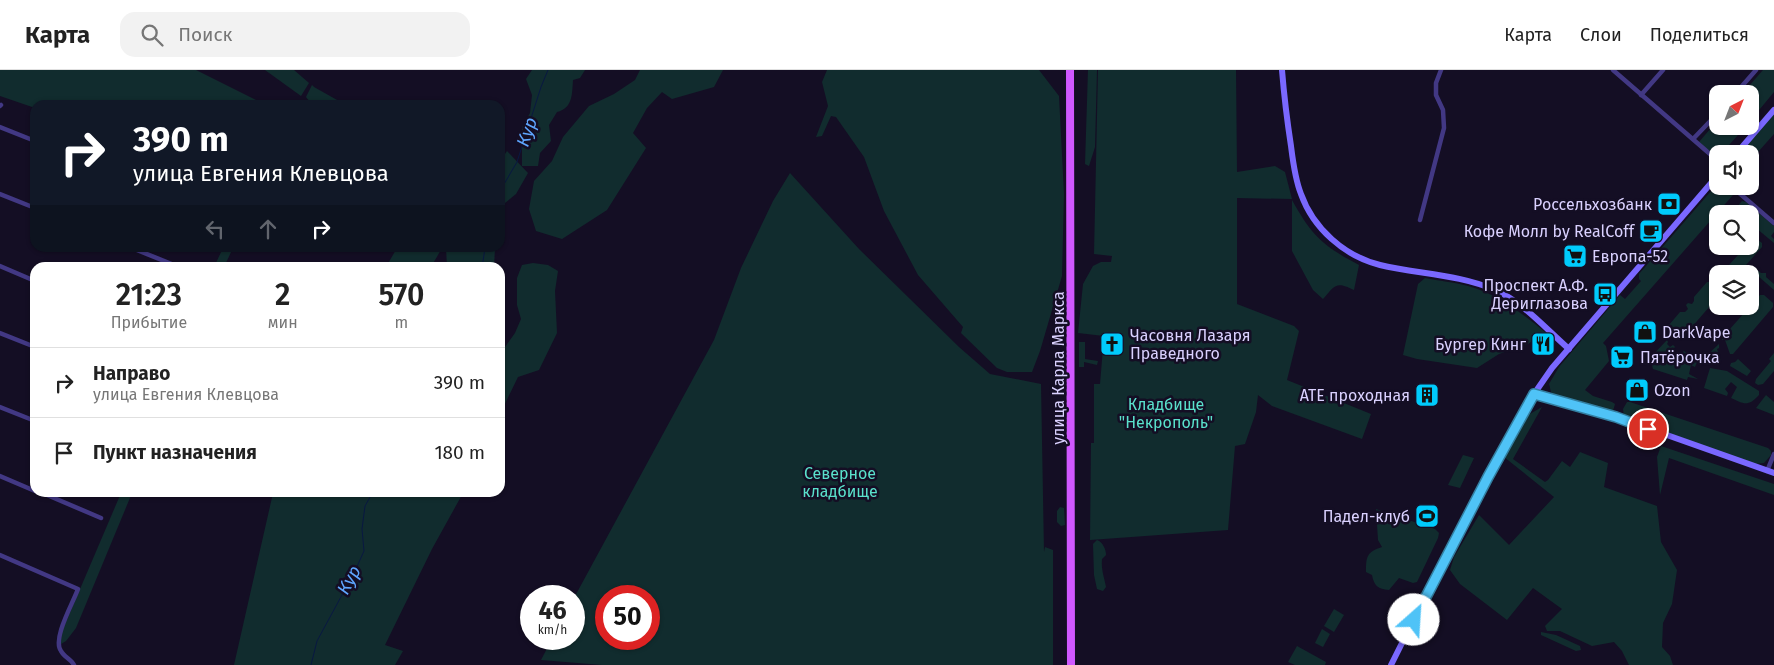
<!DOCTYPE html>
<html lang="ru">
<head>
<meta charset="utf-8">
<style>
	:root { --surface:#fff; --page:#f2f2f2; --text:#222; --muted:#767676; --line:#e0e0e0 }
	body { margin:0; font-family:"Fira Sans",sans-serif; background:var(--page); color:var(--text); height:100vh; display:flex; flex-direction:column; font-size:19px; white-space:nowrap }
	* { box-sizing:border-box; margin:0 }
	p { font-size:16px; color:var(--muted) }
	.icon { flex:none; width:28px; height:28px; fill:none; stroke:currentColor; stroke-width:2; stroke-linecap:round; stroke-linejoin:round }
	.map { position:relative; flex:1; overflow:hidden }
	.panel { position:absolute; left:30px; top:192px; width:475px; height:235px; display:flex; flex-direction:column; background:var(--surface); border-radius:15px; box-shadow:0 1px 4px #0004 }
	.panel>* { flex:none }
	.hud { position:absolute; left:30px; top:30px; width:475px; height:152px; border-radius:15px; box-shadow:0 1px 4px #0004; background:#111827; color:#fff; overflow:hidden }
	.needle { width:32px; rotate:42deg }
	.fabs { position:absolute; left:1709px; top:15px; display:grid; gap:10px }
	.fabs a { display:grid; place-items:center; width:50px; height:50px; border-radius:10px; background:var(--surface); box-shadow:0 1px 4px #0004; font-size:25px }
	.speed { position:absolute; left:520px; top:515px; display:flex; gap:10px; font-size:25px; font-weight:700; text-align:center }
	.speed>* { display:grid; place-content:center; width:65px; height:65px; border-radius:50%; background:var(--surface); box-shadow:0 1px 4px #0004; line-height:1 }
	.speed small { font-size:12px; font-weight:400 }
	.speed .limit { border:8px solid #d22; background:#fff; color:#111 }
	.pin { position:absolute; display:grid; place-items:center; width:42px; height:42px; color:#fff; margin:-21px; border:2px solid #fff; border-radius:50%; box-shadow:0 1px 5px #0007 }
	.me { position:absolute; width:55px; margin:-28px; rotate:26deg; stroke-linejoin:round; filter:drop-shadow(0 0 4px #0008) }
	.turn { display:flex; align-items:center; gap:18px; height:105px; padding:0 20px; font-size:22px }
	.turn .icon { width:65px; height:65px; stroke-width:2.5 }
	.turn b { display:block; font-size:35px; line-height:42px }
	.lanes { display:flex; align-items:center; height:48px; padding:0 20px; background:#0003; justify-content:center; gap:25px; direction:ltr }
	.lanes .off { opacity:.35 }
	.eta { display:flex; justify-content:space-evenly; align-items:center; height:85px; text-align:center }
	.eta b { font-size:30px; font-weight:600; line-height:35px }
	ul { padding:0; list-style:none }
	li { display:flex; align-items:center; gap:15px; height:70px; padding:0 20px; border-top:1px solid var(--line) }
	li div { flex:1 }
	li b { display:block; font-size:19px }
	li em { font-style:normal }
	header { display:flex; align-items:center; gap:30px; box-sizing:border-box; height:70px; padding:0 25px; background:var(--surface); border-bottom:1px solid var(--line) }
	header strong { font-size:24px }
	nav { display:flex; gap:28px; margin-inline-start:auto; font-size:18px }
	.search { width:350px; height:45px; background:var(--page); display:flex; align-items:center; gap:12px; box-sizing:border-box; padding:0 18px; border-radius:15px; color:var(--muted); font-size:19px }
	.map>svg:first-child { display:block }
	.green { fill:#112c2e; fill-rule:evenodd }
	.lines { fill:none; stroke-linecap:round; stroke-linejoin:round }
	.stream { stroke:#091842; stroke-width:1 }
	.street { stroke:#423884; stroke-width:4.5 }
	.secondary { stroke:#7a68ff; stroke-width:6 }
	.primary { stroke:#d058ff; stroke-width:8 }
	.route-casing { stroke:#337fa1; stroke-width:12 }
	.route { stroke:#4fc3f7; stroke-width:9 }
	.labels { text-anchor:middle; stroke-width:5; stroke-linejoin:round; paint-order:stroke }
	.poi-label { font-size:16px; fill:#dad1ff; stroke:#140e24; text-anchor:end }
	.street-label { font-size:16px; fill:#dad1ff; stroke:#140e24 }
	.park-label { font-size:16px; fill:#5ae1cc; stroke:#140e24 }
	.water-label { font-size:18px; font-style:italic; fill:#5fa6ff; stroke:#140e24 }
</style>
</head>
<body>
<header>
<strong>Карта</strong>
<div class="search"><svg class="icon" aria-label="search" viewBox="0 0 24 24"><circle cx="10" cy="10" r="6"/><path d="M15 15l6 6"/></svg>Поиск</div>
<nav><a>Карта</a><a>Слои</a><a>Поделиться</a></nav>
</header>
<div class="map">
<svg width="1774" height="595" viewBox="0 0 1774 595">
	<rect width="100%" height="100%" fill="#140e24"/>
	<g class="green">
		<polygon points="0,0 196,0 262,33 259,35 35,35 35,38 0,26"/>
		<polygon points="265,0 294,0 309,13 301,26"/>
		<path d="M532,0H585L580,8L573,10C572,24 573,38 557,42L549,55L551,71L540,83L538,96H522V57L530,43L532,25L526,9Z"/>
		<polygon points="640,0 723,0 714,17 672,29 662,22 647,38 633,63 646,78 607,140 562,169 536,161 529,139 534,111 552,91 563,67 589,36 614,24 635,10"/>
		<polygon points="827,0 1039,0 1059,26 1064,124 1062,206 1040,281 1032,302 1007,302 997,298 961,263 963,257 918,205 884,141 864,87 836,47 831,46 822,66 816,67 828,36 822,12"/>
		<polygon points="1088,0 1097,0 1095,77 1089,96 1085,94"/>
		<polygon points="1098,0 1236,0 1237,102 1275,96 1285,102 1292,129 1237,128 1237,234 1294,256 1299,261 1287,310 1371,344 1362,369 1272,336 1258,325 1256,342 1245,374 1235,376 1228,460 1090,470 1091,373 1094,373 1094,314 1100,314 1104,266 1078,263 1083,214 1093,196 1101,192 1111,192 1112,186 1094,184"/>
		<polygon points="1763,0 1774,0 1774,22 1750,51 1750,24 1742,24"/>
		<path d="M312,15L314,17L346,35C334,35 312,37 306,27Z"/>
		<polygon points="1774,44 1774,64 1750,91 1750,84 1740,84"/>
		<polygon points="1717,51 1718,56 1746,56 1721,84 1718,84 1717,88 1699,72"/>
		<polygon points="507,81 528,103 516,124 500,137 500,91"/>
		<path d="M790,103L859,179L959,277L990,304L1041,314L1044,482L1045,477L1053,480V595H602L541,590L552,569H574V528L714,270L741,198L773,131ZM606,526H649V569H606Z"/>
		<path d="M1715,117C1723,116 1732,116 1733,125L1603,273L1606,276L1609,291L1585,320L1593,326L1612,332L1615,334L1613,341L1609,342C1597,338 1557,331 1551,322C1550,319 1550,316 1549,314L1559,297L1620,225L1625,229L1641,211L1639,209V204L1712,120Z"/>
		<path d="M1292,130C1312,166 1323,176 1359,195L1354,220C1336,211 1335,215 1323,229L1313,220L1292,181Z"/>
		<polygon points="1742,131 1746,132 1774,156 1774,162 1771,166 1774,169 1774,173 1750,153 1750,144 1740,144 1736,138"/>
		<polygon points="1750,166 1753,166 1762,173 1762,177 1738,204 1721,204 1746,176 1750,176"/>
		<polygon points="223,178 233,178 224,197 214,197"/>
		<polygon points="397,178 442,178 431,197 386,197"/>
		<polygon points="446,178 495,178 494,197 447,197"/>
		<polygon points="533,193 548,195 558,201 555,221 557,263 539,300 518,307 500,344 500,284 515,263 521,249 517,235 517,208 522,195"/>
		<polygon points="1752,196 1761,203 1766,203 1766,207 1774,214 1774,220 1750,199 1750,197"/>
		<path d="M1425,208C1439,211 1454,212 1468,216C1498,224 1521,243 1545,262L1528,274L1499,284L1477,298L1417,289L1403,285L1418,214Z"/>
		<polygon points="1707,212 1710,212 1717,219 1717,228 1684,266 1680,267 1669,255 1680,242 1685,242 1688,239 1686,235 1688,233 1692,234 1694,231 1694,227"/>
		<polygon points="1760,225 1764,225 1773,233 1773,237 1733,284 1730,284 1725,270 1722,270 1722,268"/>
		<polygon points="1667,270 1668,272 1667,274 1670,277 1673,275 1675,277 1672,281 1678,286 1684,281 1697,292 1695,297 1691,295 1689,304 1698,309 1688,307 1687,310 1653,299 1650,288"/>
		<polygon points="1079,272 1085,272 1085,289 1098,291 1097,295 1084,292 1084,297 1079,297"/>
		<polygon points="1719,274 1719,278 1717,279 1721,291 1718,294 1716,291 1709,288 1707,285"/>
		<polygon points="1774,283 1774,301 1763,314 1758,315 1755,313 1756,309 1771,291 1769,289"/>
		<polygon points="1738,289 1751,301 1747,306 1730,296 1731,293 1735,292"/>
		<path d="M1710,298L1727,301L1759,321V325C1748,337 1744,334 1731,328L1737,317L1731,312L1725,319L1728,323L1727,326L1704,318Z"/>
		<polygon points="1766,325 1774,332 1774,345 1756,338"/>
		<polygon points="1627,332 1630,332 1768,378 1771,381 1771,385 1764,393 1754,394 1624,347 1623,339"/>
		<polygon points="1542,337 1513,389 1545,412 1548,410 1562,391 1570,397 1580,382 1608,393 1604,417 1657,436 1661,472 1677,500 1672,534 1663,553 1662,577 1670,586 1673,595 1629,595 1622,581 1614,572 1592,576 1560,561 1547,561 1545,556 1562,539 1533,518 1507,550 1460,514 1450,500 1454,487 1479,445 1509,475 1554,427 1504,387 1528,345"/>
		<polygon points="1661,376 1774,414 1774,425 1669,388 1660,425 1657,387"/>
		<polygon points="1463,385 1474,388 1460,418 1448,415"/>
		<polygon points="121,423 132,423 76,558 66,571 61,574 60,566"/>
		<polygon points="273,423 463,423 432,479 385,575 403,581 395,595 234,595"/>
		<polygon points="1060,437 1064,438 1065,455 1061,456 1057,452 1057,441"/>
		<path d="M1376,439L1435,459L1439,463L1438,468L1417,512L1413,513L1399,508L1389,520C1378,519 1374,516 1372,505L1366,502C1366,486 1367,482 1382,477L1378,470Z"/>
		<path d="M1097,470C1103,472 1106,480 1106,485L1102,489C1101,500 1104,506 1106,517L1103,521L1097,519L1094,505L1093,474Z"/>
		<polygon points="1334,539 1344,545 1334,562 1324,556"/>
		<polygon points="1322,559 1330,564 1323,577 1315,573"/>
		<polygon points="1541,562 1556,565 1580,576 1581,580 1576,581 1541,565"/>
		<polygon points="1297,576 1326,592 1325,595 1295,595 1288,592"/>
	</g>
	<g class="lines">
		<g class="stream">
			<polyline points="500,121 517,92 541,17 548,0"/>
			<polyline points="482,198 485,178"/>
			<polyline points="311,595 317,571 355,501 364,481 362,459 365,436 373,422"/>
		</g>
		<g class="street">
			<polyline points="1613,0 1718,91"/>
			<polyline points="1735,24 1756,0"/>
			<polyline points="1641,25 1663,0"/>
			<polyline points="0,36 1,35"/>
			<polyline points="0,57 35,71"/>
			<polyline points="1693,69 1718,43"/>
			<polyline points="1731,116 1774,153"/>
			<polyline points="0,124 35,138"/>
			<polyline points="1420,150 1444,58 1443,40 1436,25 1436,13 1441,0"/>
			<polyline points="132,178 179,197"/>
			<polyline points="0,196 35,211"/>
			<polyline points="0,263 35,277"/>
			<polyline points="0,337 35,351"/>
			<polyline points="1767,401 1774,384"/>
			<polyline points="0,406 35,421"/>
			<polyline points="40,422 101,448"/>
			<path d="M0,485L78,519C73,533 52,569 61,581C64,587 71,589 74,595"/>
		</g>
		<g class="secondary">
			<path d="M1282,0C1284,25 1287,50 1291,76C1293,92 1295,109 1301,124C1313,158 1344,186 1380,195C1417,204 1459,204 1495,220C1523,232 1546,259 1569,279"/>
			<polyline points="1736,84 1774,40"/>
			<polyline points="1534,324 1616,347 1774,403"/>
			<polyline points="1391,595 1436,505 1534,324 1552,298 1718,105"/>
		</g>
		<polyline class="primary" points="1070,0 1071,595"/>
	</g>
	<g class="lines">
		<g class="route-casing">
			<polyline id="route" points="1414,550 1488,407 1534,324 1616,347 1648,359"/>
		</g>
		<use href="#route" class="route"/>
	</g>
	<defs>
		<g id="bank-square" transform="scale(1.25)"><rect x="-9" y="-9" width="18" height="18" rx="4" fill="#00cbfc" stroke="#140e24"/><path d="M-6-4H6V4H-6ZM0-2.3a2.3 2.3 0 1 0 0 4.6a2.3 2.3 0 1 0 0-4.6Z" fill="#111"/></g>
		<g id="cafe-square" transform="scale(1.25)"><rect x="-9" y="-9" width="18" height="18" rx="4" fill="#00cbfc" stroke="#140e24"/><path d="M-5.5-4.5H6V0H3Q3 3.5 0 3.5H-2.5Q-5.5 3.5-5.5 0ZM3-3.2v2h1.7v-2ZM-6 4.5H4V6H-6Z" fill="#111"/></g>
		<g id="supermarket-square" transform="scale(1.25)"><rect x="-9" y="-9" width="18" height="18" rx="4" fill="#00cbfc" stroke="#140e24"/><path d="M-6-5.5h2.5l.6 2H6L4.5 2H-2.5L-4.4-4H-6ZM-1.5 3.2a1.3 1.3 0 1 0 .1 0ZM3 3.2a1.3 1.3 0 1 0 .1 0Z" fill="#111"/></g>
		<g id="bus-square" transform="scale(1.25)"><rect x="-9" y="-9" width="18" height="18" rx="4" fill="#00cbfc" stroke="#140e24"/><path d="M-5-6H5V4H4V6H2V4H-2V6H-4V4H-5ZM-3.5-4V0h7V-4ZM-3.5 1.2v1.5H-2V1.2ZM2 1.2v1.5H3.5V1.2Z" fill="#111"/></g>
		<g id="shop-square" transform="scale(1.25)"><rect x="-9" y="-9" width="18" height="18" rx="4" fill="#00cbfc" stroke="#140e24"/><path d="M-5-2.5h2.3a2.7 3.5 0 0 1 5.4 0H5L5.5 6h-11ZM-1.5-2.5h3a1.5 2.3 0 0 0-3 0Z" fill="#111"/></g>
		<g id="church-square" transform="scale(1.25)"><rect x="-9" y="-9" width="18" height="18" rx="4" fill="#00cbfc" stroke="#140e24"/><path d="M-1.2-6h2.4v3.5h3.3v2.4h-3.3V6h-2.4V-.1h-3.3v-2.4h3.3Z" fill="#111"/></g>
		<g id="restaurant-square" transform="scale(1.25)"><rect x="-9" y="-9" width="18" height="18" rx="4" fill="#00cbfc" stroke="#140e24"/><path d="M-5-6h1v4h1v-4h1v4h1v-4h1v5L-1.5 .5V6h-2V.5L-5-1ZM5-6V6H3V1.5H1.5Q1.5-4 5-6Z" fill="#111"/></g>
		<g id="building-square" transform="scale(1.25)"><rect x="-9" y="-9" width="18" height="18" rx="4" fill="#00cbfc" stroke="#140e24"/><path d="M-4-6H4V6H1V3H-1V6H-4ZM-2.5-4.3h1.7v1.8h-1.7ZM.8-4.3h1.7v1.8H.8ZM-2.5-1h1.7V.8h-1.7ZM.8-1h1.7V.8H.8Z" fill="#111"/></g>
		<g id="stadium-square" transform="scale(1.25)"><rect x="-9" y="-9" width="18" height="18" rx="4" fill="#00cbfc" stroke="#140e24"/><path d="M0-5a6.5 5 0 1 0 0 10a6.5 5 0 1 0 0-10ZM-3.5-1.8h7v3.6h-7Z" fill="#111"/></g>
	</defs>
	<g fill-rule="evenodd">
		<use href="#bank-square" x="1669" y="134"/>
		<use href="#cafe-square" x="1651" y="161"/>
		<use href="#supermarket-square" x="1575" y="186"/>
		<use href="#bus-square" x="1605" y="224"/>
		<use href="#shop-square" x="1645" y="262"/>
		<use href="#church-square" x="1112" y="274"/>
		<use href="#restaurant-square" x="1543" y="274"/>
		<use href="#supermarket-square" x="1622" y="287"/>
		<use href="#shop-square" x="1637" y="320"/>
		<use href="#building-square" x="1427" y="325"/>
		<use href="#stadium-square" x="1427" y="446"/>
	</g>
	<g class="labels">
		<g class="poi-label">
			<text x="1652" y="140">Россельхозбанк</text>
			<text x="1634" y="167">Кофе Молл by RealCoff</text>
			<text x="1592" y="192" text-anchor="start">Европа-52</text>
			<text x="1588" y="221">Проспект А.Ф.<tspan x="1588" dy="18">Дериглазова</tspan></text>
			<text x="1662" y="268" text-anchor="start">DarkVape</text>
			<text x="1130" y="271" text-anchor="start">Часовня Лазаря<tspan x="1130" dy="18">Праведного</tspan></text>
			<text x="1526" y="280">Бургер Кинг</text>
			<text x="1640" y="293" text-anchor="start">Пятёрочка</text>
			<text x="1654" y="326" text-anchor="start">Ozon</text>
			<text x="1410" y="331">АТЕ проходная</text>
			<text x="1410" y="452">Падел-клуб</text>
		</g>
		<g class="street-label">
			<text transform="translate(1058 298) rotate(-90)" y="6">улица Карла Маркса</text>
		</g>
		<g class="park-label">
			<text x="1166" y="340">Кладбище<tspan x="1166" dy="18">"Некрополь"</tspan></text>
			<text x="840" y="409">Северное<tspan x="840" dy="18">кладбище</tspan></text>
		</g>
		<g class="water-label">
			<text transform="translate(527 62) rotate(-71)" y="6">Кур</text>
			<text transform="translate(349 510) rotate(-62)" y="6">Кур</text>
		</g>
	</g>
</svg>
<div class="fabs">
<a><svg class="needle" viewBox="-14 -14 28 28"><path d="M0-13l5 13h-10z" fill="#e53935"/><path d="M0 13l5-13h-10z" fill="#767676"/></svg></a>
<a><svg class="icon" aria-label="sound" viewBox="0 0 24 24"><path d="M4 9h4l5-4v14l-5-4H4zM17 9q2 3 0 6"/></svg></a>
<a><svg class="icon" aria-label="search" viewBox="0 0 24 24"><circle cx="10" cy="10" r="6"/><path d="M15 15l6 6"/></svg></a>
<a><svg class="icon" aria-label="layers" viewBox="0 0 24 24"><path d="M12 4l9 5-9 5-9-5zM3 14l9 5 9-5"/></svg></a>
</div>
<div class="speed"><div>46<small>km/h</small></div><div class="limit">50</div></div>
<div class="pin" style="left:1648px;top:359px;background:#d93025"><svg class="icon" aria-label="arrive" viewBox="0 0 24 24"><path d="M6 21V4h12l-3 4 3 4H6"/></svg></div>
<svg class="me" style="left:1414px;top:550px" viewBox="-20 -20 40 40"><circle r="19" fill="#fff"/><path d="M0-13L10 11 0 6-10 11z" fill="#4fc3f7"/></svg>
<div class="hud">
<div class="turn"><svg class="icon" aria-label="right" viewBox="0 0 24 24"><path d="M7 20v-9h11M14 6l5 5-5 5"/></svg><div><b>390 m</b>улица Евгения Клевцова</div></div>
<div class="lanes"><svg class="icon off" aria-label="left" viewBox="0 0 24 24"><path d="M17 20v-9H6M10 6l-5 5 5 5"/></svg><svg class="icon off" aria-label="ahead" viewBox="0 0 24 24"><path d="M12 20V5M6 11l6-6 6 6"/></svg><svg class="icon" aria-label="right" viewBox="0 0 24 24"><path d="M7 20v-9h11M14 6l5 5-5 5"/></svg></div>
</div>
<section class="panel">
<div class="eta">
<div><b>21:23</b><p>Прибытие</p></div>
<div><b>2</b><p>мин</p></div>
<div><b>570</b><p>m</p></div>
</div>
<ul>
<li><svg class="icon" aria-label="right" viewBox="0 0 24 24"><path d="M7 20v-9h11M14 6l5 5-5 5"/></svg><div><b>Направо</b><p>улица Евгения Клевцова</p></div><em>390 m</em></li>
<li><svg class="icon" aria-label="arrive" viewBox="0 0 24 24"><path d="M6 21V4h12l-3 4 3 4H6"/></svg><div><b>Пункт назначения</b></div><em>180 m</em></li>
</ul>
</section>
</div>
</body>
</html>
